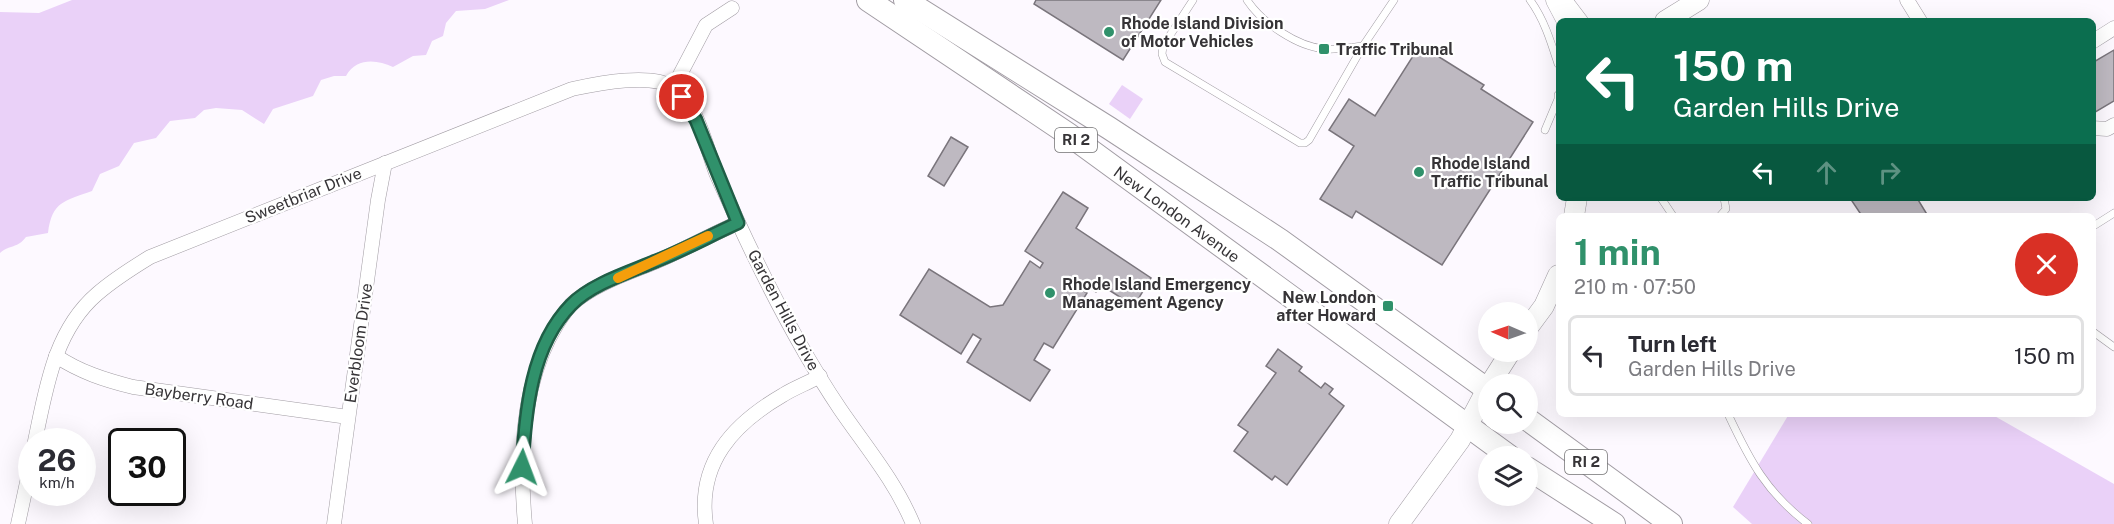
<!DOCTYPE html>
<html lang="en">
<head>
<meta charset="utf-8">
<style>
	:root { --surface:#fff; --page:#f2f2f3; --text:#2b2b33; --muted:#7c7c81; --line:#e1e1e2; --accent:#30916b }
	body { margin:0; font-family:"Public Sans",sans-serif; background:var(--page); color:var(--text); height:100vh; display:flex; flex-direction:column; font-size:22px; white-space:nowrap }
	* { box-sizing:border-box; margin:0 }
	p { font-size:20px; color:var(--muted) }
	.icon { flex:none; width:33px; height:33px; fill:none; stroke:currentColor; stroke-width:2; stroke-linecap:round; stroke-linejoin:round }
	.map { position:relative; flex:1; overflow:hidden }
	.side { position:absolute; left:1556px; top:213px; width:540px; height:204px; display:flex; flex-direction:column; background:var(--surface); border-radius:9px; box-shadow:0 6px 24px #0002 }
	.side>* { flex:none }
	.hud { position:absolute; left:1556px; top:18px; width:540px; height:183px; border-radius:9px; box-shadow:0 6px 24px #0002; background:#0b6e4f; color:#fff; overflow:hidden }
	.needle { width:39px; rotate:272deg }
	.buttons { position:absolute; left:1478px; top:302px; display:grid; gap:12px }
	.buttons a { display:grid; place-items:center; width:60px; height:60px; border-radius:50%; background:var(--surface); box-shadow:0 6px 24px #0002; font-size:30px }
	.speed { position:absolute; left:18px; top:428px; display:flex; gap:12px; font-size:30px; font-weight:700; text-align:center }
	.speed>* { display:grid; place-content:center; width:78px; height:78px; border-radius:50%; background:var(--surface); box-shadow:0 6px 24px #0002; line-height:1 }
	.speed small { font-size:15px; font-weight:400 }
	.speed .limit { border:3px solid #111; border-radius:9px; background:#fff; color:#111 }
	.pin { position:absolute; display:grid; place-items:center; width:51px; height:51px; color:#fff; margin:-26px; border:3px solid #fff; border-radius:50%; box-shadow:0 2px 6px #0007 }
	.me { position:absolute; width:66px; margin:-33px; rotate:3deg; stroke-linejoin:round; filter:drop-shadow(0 0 4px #0008) }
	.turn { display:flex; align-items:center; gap:21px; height:126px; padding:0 18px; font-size:27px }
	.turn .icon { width:78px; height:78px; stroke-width:2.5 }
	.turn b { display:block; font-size:42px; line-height:51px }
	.lanes { display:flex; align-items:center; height:57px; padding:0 18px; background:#0003; justify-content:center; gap:30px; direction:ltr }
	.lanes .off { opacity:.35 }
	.round { display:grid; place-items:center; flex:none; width:63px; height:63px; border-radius:32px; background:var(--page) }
	.headline { display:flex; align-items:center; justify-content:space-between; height:102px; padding:0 18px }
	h1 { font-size:36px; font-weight:700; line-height:45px; color:var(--accent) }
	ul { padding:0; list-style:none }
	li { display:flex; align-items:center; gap:18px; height:81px; margin:0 12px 9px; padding:0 6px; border:3px solid var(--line); border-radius:9px }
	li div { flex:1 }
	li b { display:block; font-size:22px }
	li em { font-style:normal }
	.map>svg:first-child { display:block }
	.green { fill:#ead1f8 }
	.building { fill:#beb9c1; stroke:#7a757c; stroke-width:1.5 }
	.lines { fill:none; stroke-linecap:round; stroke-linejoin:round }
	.lane-casing { stroke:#a19ca3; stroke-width:8 }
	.street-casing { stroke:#a19ca3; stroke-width:15 }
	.secondary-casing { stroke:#a19ca3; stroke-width:21 }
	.primary-casing { stroke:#a19ca3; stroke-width:24 }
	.lane { stroke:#fff; stroke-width:7 }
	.street { stroke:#fff; stroke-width:14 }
	.secondary { stroke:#fff; stroke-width:20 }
	.primary { stroke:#fff; stroke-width:22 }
	.route-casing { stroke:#1f5e46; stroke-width:15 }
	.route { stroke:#30916b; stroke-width:10 }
	.slow { stroke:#f59e0b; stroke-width:10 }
	.poi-dot { fill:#30916b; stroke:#fff; stroke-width:2 }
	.labels { text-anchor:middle; stroke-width:4.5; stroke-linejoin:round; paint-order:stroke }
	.shield { fill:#fff; stroke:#727173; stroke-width:1.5 }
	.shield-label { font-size:15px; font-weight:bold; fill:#363437 }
	.poi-label { font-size:16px; font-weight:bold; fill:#363437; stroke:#fff; text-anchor:start }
	.street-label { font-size:16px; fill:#363437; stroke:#fff }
</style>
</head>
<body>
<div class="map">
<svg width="2114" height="524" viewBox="0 0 2114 524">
	<rect width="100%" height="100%" fill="#fdf9ff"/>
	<g class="green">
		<path d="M72,0H509L485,9L456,11L446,23L443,36L432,41L426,55L413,56L393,67C376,59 356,58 346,76H334L321,80L313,96L273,109L264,124L242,110L216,108L204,110L195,118L170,121L156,138L134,143L119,166L100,174L92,191C65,201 52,201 48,233L26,237C17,249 10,244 0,253V12L39,13Z"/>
		<polygon points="1122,85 1143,99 1130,119 1109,104"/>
		<polygon points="1789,414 1991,414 2114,484 2114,524 1752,524 1733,507"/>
	</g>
	<g class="building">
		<polygon points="1036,0 1161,0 1123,60 1034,4"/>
		<polygon points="1420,45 1484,85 1481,89 1533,122 1442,265 1356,211 1352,218 1320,199 1354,146 1329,130 1349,99 1375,116"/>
		<polygon points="2114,50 2114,101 2092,114 2092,63"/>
		<polygon points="951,137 968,147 944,186 928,176"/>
		<polygon points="1063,192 1088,208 1076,228 1151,278 1134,306 1101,285 1096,292 1082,283 1079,288 1087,293 1053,348 1044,343 1034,360 1050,370 1030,401 967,362 981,339 973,334 961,354 900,315 929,269 990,307 1003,305 1030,261 1040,268 1043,263 1025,251"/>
		<polygon points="1850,198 1917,198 1928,216 1862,216"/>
		<polygon points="1278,349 1302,367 1299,371 1321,388 1325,383 1333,389 1329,394 1344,406 1287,485 1275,476 1272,480 1234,451 1248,432 1238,425 1276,373 1266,366"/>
	</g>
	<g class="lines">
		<g class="lane-casing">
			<g id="lane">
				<polyline points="1193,0 1163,46 1162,54 1165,62 1300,143 1305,143 1309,140 1363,46 1394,0"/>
				<path d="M1247,0C1262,23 1298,47 1325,49C1338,50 1351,47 1363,46"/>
				<path d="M1530,0C1544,19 1551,42 1558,64"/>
				<polyline points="1545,130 1558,99 1558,95"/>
				<polyline points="1661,198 1673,216"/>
				<polyline points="1720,216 1726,209 1724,198"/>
				<polyline points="2092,227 2114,213"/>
				<polyline points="2092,331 2114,347"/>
				<path d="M1728,414C1750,461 1766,492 1808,524"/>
			</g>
		</g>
		<g class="street-casing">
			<g id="street">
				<polyline points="1565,0 1581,21"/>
				<polyline points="1907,0 1920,21"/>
				<polyline points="2092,42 2114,28"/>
				<polyline points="673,88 706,25 732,8"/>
				<polyline points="2092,128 2107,129 2114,125"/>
				<path d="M56,356C80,372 105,380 133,387L348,417"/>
				<path d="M35,441C46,389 54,331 97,294C113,280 132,268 150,257L572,89C596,84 652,72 674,88C698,106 706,146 716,173C723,189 731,206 738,222C768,287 801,351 840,409C866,447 895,481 913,524"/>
				<polyline points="18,524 32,459"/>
				<polyline points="334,524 378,200 385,163"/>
				<path d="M525,524C519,458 521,382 557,324C562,316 567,308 574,302C597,283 628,273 655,262C684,250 710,235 738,223"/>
				<path d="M706,524C697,463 733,424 783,395C794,388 808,383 820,376"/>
			</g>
		</g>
		<g class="secondary-casing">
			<g id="secondary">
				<polyline points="1556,0 1567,21"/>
				<polyline points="1665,21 1699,0"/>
				<polyline points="1574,216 1577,198"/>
				<polyline points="1527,329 1544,306 1558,275"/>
				<polyline points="1490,384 1511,351"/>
				<polyline points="1399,524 1460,440 1488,387"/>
			</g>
		</g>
		<g class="primary-casing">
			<g id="primary">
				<polyline points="868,0 1068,134 1509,456"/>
				<polyline points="905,0 1109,128 1280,240 1488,390"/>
				<polyline points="1527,419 1671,524"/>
				<polyline points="1527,468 1614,524"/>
			</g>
		</g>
		<use href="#lane" class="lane"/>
		<use href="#street" class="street"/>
		<use href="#secondary" class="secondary"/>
		<use href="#primary" class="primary"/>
	</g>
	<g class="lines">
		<g class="route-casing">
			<path id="route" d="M522,467C526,412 530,347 571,305C591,284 630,272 656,261C684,250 711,235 738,223L696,120L682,97"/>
		</g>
		<use href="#route" class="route"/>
		<polyline class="slow" points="618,278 708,236"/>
	</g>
	<g class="poi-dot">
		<circle cx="1109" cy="32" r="6"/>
		<rect x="1318" y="43" width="12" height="12" rx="3"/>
		<circle cx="1419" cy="172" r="6"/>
		<circle cx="1050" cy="293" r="6"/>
		<rect x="1382" y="300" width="12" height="12" rx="3"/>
	</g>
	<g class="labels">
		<g class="shield">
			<rect x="1055" y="128" width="42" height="24" rx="4.5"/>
			<rect x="1565" y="450" width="42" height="24" rx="4.5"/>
		</g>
		<g class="shield-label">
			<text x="1076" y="145">RI 2</text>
			<text x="1586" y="467">RI 2</text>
		</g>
		<g class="poi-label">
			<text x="1121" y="29">Rhode Island Division<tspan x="1121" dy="18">of Motor Vehicles</tspan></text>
			<text x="1336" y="55">Traffic Tribunal</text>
			<text x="1431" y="169">Rhode Island<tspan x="1431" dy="18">Traffic Tribunal</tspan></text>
			<text x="1062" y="290">Rhode Island Emergency<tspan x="1062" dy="18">Management Agency</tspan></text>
			<text x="1376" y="303" text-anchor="end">New London<tspan x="1376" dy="18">after Howard</tspan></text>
		</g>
		<g class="street-label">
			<text transform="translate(303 195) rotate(-22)" y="6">Sweetbriar Drive</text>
			<text transform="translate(1177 214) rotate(36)" y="6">New London Avenue</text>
			<text transform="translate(784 310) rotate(62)" y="6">Garden Hills Drive</text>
			<text transform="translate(358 343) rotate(-82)" y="6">Everbloom Drive</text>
			<text transform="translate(199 396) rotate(8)" y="6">Bayberry Road</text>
		</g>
	</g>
</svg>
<div class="buttons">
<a><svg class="needle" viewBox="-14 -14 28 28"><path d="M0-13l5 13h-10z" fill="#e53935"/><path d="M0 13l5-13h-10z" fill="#7c7c81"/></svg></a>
<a><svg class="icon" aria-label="search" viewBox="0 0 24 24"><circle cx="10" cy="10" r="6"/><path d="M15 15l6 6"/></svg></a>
<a><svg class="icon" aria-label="layers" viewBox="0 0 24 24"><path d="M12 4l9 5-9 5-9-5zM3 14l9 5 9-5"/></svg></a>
</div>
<div class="speed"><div>26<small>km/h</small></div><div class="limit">30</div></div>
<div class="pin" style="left:682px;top:97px;background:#d93025"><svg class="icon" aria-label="arrive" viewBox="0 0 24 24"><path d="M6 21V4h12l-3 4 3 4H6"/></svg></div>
<svg class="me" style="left:522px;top:467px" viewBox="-20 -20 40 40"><path d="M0-17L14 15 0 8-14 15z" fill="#30916b" stroke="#fff" stroke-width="4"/></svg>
<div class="hud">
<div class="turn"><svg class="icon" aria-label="left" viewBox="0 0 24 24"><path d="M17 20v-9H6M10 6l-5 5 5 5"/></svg><div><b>150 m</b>Garden Hills Drive</div></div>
<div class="lanes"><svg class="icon" aria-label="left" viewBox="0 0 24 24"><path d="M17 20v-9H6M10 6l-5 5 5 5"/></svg><svg class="icon off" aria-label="ahead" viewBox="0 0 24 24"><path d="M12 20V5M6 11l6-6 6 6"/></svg><svg class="icon off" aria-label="right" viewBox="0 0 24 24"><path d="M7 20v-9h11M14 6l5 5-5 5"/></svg></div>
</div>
<section class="side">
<div class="headline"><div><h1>1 min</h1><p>210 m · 07:50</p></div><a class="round" style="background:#d93025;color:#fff"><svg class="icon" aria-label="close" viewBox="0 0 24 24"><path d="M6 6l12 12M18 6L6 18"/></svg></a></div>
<ul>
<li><svg class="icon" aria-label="left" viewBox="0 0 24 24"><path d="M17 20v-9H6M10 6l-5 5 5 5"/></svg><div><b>Turn left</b><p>Garden Hills Drive</p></div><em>150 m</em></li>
</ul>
</section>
</div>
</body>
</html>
